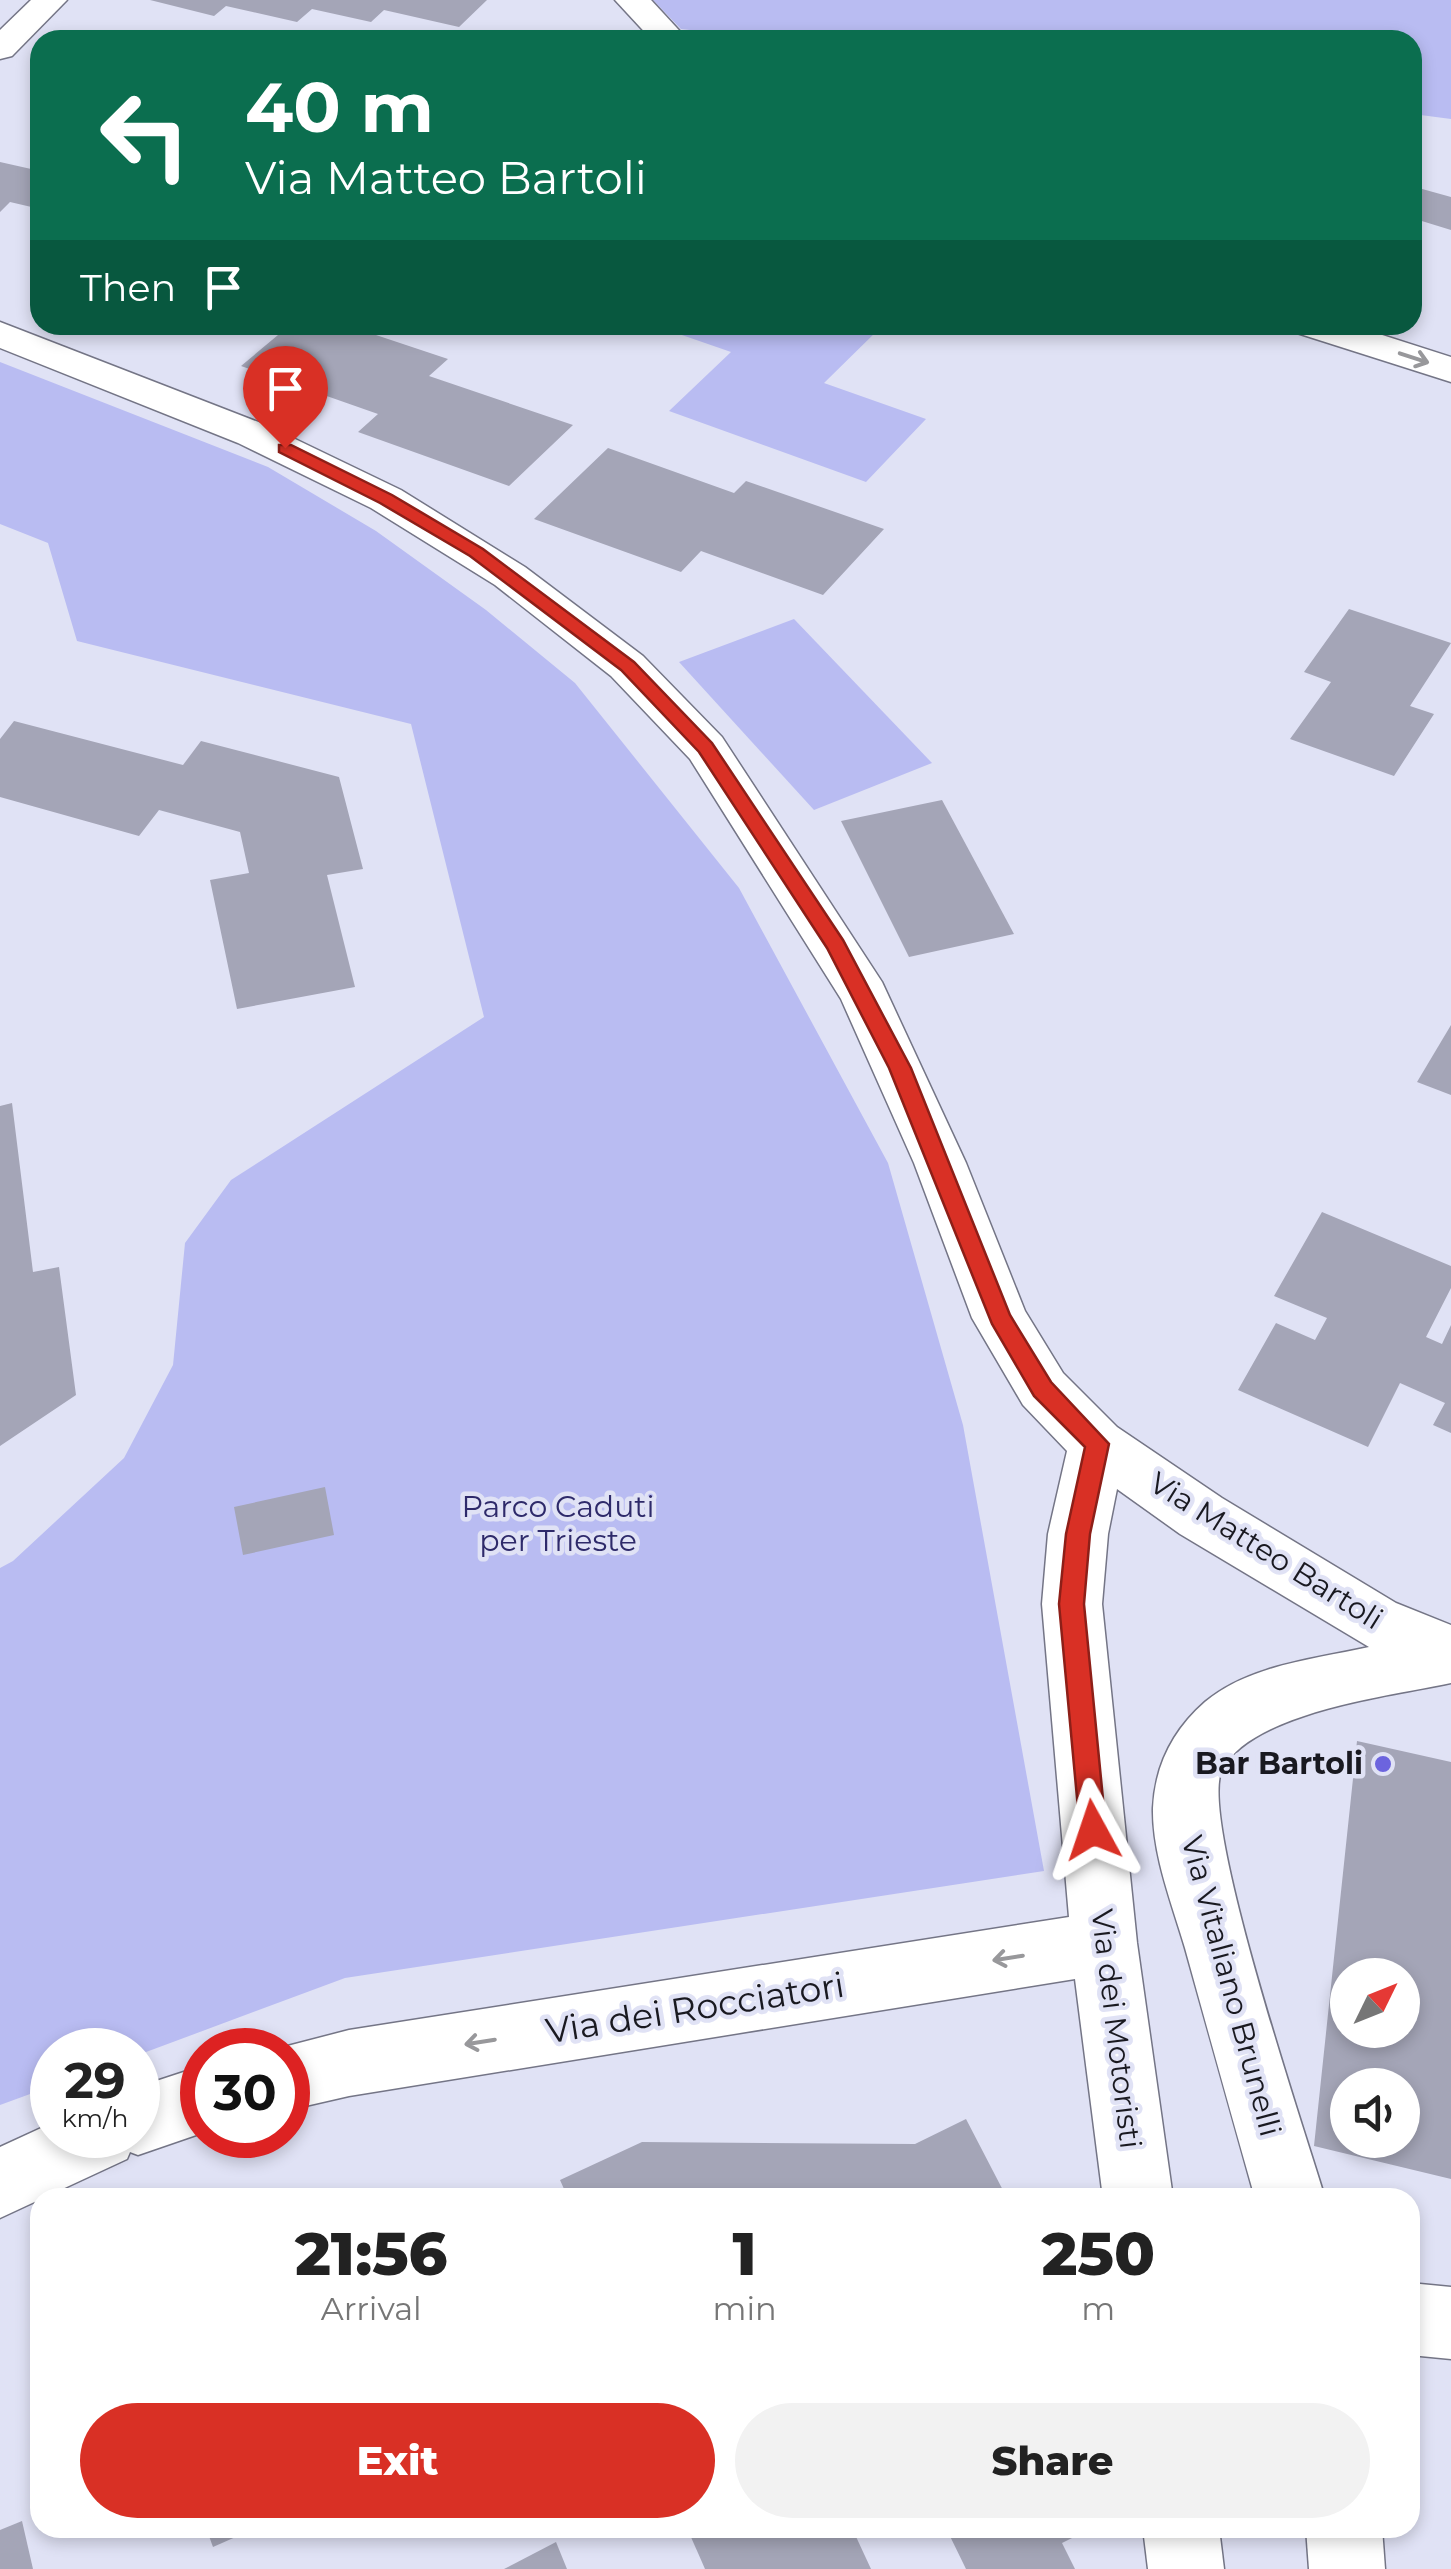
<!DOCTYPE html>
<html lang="en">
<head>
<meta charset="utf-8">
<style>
	:root { --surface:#fff; --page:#f2f2f2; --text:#222; --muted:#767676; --accent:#d93025 }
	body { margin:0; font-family:Montserrat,sans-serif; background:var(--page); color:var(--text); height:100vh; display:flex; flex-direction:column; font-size:38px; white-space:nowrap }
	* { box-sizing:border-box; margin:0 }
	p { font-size:32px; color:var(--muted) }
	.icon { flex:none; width:55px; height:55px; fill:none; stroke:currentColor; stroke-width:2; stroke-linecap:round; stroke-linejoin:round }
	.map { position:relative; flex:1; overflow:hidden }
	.side { position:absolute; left:30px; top:2188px; width:1390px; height:350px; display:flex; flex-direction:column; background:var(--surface); border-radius:30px; box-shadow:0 5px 15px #0003 }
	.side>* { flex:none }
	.top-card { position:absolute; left:30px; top:30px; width:1392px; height:305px; border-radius:30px; box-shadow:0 5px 15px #0003; background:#0b6e4f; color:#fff; overflow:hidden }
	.needle { width:65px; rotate:47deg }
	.fabs { position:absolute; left:1330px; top:1958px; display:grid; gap:20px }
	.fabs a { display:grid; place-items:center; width:90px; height:90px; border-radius:50%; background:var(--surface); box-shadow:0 5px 15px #0003; font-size:50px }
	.speed { position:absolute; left:30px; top:2028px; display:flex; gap:20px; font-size:50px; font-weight:700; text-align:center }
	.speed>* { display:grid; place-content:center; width:130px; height:130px; border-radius:50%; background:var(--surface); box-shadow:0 5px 15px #0003; line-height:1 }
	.speed small { font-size:25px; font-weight:400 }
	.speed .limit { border:15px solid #d22; background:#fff; color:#111 }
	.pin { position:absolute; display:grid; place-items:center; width:85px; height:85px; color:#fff; margin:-102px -42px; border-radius:50% 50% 50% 0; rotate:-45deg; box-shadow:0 0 10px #0007 }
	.pin .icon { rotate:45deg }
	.me { position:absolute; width:110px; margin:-55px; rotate:355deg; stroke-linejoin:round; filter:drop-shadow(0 0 8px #0008) }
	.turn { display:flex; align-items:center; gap:35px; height:210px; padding:0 50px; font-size:45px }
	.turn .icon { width:130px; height:130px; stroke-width:2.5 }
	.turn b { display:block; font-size:70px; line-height:85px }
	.then { display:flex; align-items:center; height:95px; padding:0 50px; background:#0003; gap:20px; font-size:38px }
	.eta { display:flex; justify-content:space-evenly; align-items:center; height:170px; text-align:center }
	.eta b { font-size:60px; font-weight:800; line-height:70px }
	.action { display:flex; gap:20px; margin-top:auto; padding:20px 50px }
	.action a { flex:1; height:115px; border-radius:60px; background:var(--accent); color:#fff; font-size:40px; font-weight:800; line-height:115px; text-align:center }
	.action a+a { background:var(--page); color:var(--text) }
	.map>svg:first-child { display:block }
	.green { fill:#b9bcf2 }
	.building { fill:#a4a5b7; fill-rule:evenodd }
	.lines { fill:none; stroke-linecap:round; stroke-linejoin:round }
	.minor-casing { stroke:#747586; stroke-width:3 }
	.minor { fill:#fff; fill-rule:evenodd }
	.oneway { stroke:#98989b }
	.route { fill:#d93025; stroke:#8d1f18; stroke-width:2.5 }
	.poi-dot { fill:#6c64de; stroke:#e0e2f5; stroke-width:4 }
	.labels { text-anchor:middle; stroke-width:9; stroke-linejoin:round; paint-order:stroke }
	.park-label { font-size:30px; fill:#2e2a6a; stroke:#e0e2f5 }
	.street-label { font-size:30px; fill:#191920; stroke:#e0e2f5 }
	.poi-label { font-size:30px; font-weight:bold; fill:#191920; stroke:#e0e2f5; text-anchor:end }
	.near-street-label { font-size:35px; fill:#191920; stroke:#e0e2f5 }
</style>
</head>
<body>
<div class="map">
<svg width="1451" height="2569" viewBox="0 0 1451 2569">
	<rect width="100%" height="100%" fill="#e0e2f5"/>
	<g class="green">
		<polygon points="653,0 1451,0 1451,119 1413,114 1412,40 776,40 681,29"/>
		<polygon points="653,325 880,328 824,383 926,419 866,482 669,411 731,352"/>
		<polygon points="0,362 268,467 376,531 486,610 575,683 739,888 888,1163 963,1425 1044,1871 345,1978 138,2055 138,2050 52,2050 52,2086 0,2105 0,1568 13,1561 124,1458 173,1365 185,1243 231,1180 484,1017 411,724 77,641 48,543 0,524"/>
		<polygon points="794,619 932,763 814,810 679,662"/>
	</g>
	<g class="building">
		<polygon points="150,0 487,0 459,27 384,10 371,22 312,9 297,22 226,6 214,16"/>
		<polygon points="0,162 40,171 40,209 10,202 0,212"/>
		<polygon points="1415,187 1451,197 1451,230 1412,218"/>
		<polygon points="290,325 346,325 448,359 429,376 573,425 509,486 358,432 378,414 241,366"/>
		<polygon points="608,448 734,493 746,481 884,529 823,595 701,551 681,572 534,519"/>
		<polygon points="1349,609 1451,643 1410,706 1434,714 1394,776 1290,739 1331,682 1304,672"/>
		<polygon points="14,721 183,765 201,741 339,777 363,869 327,875 355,987 237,1009 210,880 249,873 240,832 159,810 139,836 0,797 0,739"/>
		<polygon points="942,800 1014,934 909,957 841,821"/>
		<polygon points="1451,1025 1451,1095 1417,1082"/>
		<polygon points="12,1103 33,1272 59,1267 76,1395 0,1446 0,1106"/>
		<polygon points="1322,1212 1451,1266 1451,1288 1426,1337 1442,1344 1451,1325 1451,1433 1433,1425 1445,1403 1400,1383 1368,1447 1238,1390 1276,1323 1315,1340 1327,1318 1274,1296"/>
		<polygon points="325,1487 334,1535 243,1555 234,1507"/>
		<path d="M1357,1741L1451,1762V2179L1314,2146ZM1348,1975H1402V2030H1348ZM1348,2085H1402V2140H1348Z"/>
		<polygon points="966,2119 1007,2198 568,2198 560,2180 642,2142 915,2144"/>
		<polygon points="22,2521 33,2569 0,2569 0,2530"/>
		<polygon points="206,2528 256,2528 213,2547"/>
		<polygon points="687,2528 852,2528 871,2569 705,2569"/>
		<polygon points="946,2528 1092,2528 1062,2543 1075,2569 966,2569"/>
		<polygon points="556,2542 567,2569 504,2569"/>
	</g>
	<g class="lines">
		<g class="minor-casing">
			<g id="minor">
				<polygon points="31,0 67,0 12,56 0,59 0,30"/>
				<polygon points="615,0 651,0 688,40 652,40"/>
				<path d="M0,322L266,425L401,490L525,567L643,656L722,737L882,982L966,1163L1025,1311L1063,1373L1117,1427L1222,1498L1396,1603L1451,1625V1683C1391,1696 1251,1712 1222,1770C1198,1817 1305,2131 1325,2198H1255C1231,2114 1208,2031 1185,1948C1172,1904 1152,1854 1153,1808C1155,1765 1173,1730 1205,1702C1249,1665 1315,1659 1369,1647L1180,1534L1117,1489L1108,1534L1102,1604L1137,1943L1173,2198H1103L1075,1979L349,2096L288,2110V2050H272L349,2030L1069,1917L1042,1604L1048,1534L1067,1451L1023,1405L972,1318L914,1163L841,999L690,759L611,676L495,585L371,508L238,443L0,348Z"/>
				<polygon points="1291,325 1351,325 1451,357 1451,382 1297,333"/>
				<polygon points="202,2066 202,2133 138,2155 130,2152 127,2159 0,2218 0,2147 52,2123 52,2135 138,2135 138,2087"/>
				<polygon points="1410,2283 1451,2287 1451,2359 1410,2355"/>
				<polygon points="1143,2528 1219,2528 1224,2569 1148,2569"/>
				<polygon points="1306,2528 1382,2528 1385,2569 1309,2569"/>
			</g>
		</g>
		<use href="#minor" class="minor"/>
	</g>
	<defs><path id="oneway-shaft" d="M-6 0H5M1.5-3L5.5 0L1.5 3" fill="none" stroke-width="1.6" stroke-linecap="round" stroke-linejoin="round" transform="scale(2.5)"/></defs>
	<g class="oneway">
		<use href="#oneway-shaft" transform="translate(1414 358) rotate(18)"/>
		<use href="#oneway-shaft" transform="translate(1008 1958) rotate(171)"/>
		<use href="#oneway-shaft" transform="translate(480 2042) rotate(171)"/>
	</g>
	<polygon class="route" points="279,445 291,445 392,495 483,549 634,662 712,743 843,940 911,1068 1010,1315 1051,1382 1109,1444 1090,1534 1084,1604 1106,1830 1103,1838 1093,1842 1084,1838 1080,1830 1059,1604 1066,1534 1085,1447 1034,1396 992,1324 889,1068 827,948 699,752 621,670 470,556 380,503 279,452"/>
	<circle class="poi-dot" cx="1383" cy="1764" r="10"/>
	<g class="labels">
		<g class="park-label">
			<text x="558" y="1517">Parco Caduti<tspan x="558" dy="34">per Trieste</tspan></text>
		</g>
		<g class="street-label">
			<text transform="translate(1266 1551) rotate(32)" y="10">Via Matteo Bartoli</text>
			<text transform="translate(1231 1986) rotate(75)" y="10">Via Vitaliano Brunelli</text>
			<text transform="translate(1116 2029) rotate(83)" y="10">Via dei Motoristi</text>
		</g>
		<g class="poi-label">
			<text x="1363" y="1774">Bar Bartoli</text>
		</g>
		<g class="near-street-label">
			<text transform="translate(695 2008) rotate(-9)" y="12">Via dei Rocciatori</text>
		</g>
	</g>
</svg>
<div class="fabs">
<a><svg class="needle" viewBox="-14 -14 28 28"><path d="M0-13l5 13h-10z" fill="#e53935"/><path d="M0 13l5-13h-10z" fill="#767676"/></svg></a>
<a><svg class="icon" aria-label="sound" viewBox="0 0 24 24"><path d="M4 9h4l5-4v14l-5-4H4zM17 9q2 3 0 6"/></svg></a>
</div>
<div class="speed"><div>29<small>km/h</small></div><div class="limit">30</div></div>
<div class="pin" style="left:285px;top:448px;background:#d93025"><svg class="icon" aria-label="arrive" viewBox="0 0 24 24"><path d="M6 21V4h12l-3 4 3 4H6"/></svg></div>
<svg class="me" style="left:1093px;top:1830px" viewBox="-20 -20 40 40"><path d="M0-17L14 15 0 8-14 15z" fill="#d93025" stroke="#fff" stroke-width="4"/></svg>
<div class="top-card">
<div class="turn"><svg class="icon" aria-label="left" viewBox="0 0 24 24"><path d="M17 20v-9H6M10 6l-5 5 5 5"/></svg><div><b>40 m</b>Via Matteo Bartoli</div></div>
<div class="then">Then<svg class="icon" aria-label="arrive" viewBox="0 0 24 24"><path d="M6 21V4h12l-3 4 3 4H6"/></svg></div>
</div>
<section class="side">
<div class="eta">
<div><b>21:56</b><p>Arrival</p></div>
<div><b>1</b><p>min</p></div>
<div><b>250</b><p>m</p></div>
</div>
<div class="action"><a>Exit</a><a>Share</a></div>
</section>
</div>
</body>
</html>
